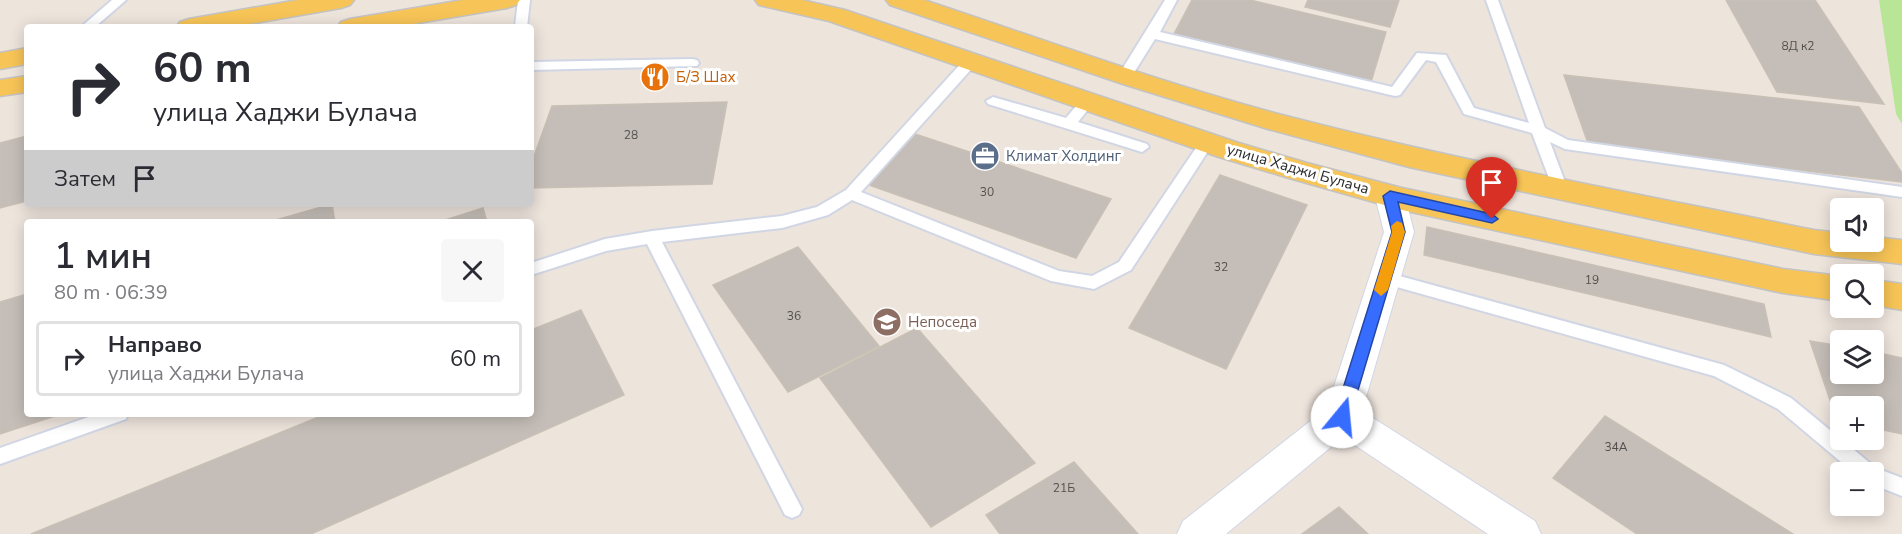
<!DOCTYPE html>
<html lang="ru">
<head>
<meta charset="utf-8">
<style>
	:root { --surface:#fff; --page:#f7f7f7; --text:#2b2b33; --muted:#7c7c81; --line:#e1e1e2 }
	body { margin:0; font-family:"Nunito Sans",sans-serif; background:var(--page); color:var(--text); height:100vh; display:flex; flex-direction:column; font-size:22px; white-space:nowrap }
	* { box-sizing:border-box; margin:0 }
	p { font-size:20px; color:var(--muted) }
	.icon { flex:none; width:33px; height:33px; fill:none; stroke:currentColor; stroke-width:2; stroke-linecap:round; stroke-linejoin:round }
	.map { position:relative; flex:1; overflow:hidden }
	.side { position:absolute; left:24px; top:219px; width:510px; height:198px; display:flex; flex-direction:column; background:var(--surface); border-radius:6px; box-shadow:0 3px 15px #0003 }
	.side>* { flex:none }
	.banner { position:absolute; left:24px; top:24px; width:510px; height:183px; border-radius:6px; box-shadow:0 3px 15px #0003; background:#fff; color:var(--text); overflow:hidden }
	.fabs { position:absolute; left:1830px; top:198px; display:grid; gap:12px }
	.fabs a { display:grid; place-items:center; width:54px; height:54px; border-radius:6px; background:var(--surface); box-shadow:0 3px 15px #0003; font-size:30px }
	.pin { position:absolute; display:grid; place-items:center; width:51px; height:51px; color:#fff; margin:-62px -26px; border-radius:50% 50% 50% 0; rotate:-45deg; box-shadow:0 0 6px #0007 }
	.pin .icon { rotate:45deg }
	.me { position:absolute; width:66px; margin:-33px; rotate:17deg; stroke-linejoin:round; filter:drop-shadow(0 0 4px #0008) }
	.turn { display:flex; align-items:center; gap:21px; height:126px; padding:0 30px; font-size:27px }
	.turn .icon { width:78px; height:78px; stroke-width:2.5 }
	.turn b { display:block; font-size:42px; line-height:51px }
	.then { display:flex; align-items:center; height:57px; padding:0 30px; background:#0003; gap:12px; font-size:22px }
	.round { display:grid; place-items:center; flex:none; width:63px; height:63px; border-radius:6px; background:var(--page) }
	.headline { display:flex; align-items:center; justify-content:space-between; height:102px; padding:0 30px }
	h1 { font-size:36px; font-weight:600; line-height:45px }
	ul { padding:0; list-style:none }
	li { display:flex; align-items:center; gap:18px; height:75px; margin:0 12px 9px; padding:0 18px; border:3px solid var(--line); border-radius:6px }
	li div { flex:1 }
	li b { display:block; font-size:22px }
	li em { font-style:normal }
	.map>svg:first-child { display:block }
	.green { fill:#b8e696 }
	.building { fill:#c5beb8; stroke:#c9c0b5; stroke-width:1.5 }
	.lines { fill:none; stroke-linecap:round; stroke-linejoin:round }
	.lane-casing { stroke:#d1d6e4; stroke-width:4 }
	.street-casing { stroke:#d1d6e4; stroke-width:2 }
	.primary-casing { stroke:#c3c3c3; stroke-width:3 }
	.lane { fill:#fff; fill-rule:evenodd }
	.street { fill:#fff; fill-rule:evenodd }
	.primary { fill:#f7c457; fill-rule:evenodd }
	.route { fill:#376dff; stroke:#2447a6; stroke-width:1.5 }
	.slow { fill:#f59e0b }
	.labels { text-anchor:middle; stroke-width:6; stroke-linejoin:round; paint-order:stroke }
	.number-label { font-size:12px; fill:#514f4e }
	.food-label { font-size:15px; fill:#c56008; stroke:#fff; text-anchor:start }
	.service-label { font-size:15px; fill:#4e5e75; stroke:#fff; text-anchor:start }
	.street-label { font-size:15px; fill:#2a2a2a; stroke:#fff }
	.education-label { font-size:15px; fill:#785e54; stroke:#fff; text-anchor:start }
</style>
</head>
<body>
<div class="map">
<svg width="1902" height="534" viewBox="0 0 1902 534">
	<rect width="100%" height="100%" fill="#ede4dc"/>
	<polygon class="green" points="1879,0 1902,0 1902,124 1896,114"/>
	<g class="building">
		<polygon points="1192,0 1250,0 1386,32 1371,82 1174,34"/>
		<polygon points="1308,0 1399,0 1390,27 1305,7"/>
		<polygon points="1726,0 1815,0 1884,104 1777,92"/>
		<polygon points="1564,75 1859,107 1902,173 1902,182 1589,146"/>
		<polygon points="727,102 712,184 531,188 531,165 552,106"/>
		<polygon points="909,132 1111,199 1076,258 866,184"/>
		<polygon points="27,136 27,201 0,208 0,143"/>
		<polygon points="1220,175 1307,205 1226,369 1129,328"/>
		<polygon points="332,204 335,222 269,222"/>
		<polygon points="483,208 487,222 439,222"/>
		<polygon points="1427,227 1764,304 1771,337 1424,255"/>
		<polygon points="798,247 879,346 788,392 713,285"/>
		<polygon points="27,294 27,414 61,414 0,434 0,302"/>
		<polygon points="581,310 624,395 311,534 31,534 326,414 531,414 531,330"/>
		<polygon points="917,328 1035,463 931,527 820,378"/>
		<polygon points="1810,341 1840,346 1840,374 1874,374 1874,352 1902,358 1902,434 1874,428 1874,406 1840,406 1840,422 1837,421"/>
		<polygon points="1605,416 1793,534 1637,534 1553,478"/>
		<polygon points="1074,462 1138,534 1000,534 986,515"/>
		<polygon points="1339,507 1368,534 1302,534"/>
	</g>
	<g class="lines">
		<g class="lane-casing">
			<g id="lane">
				<polygon points="112,0 126,0 95,27 81,27"/>
				<polygon points="518,0 530,0 527,27 515,27"/>
				<polygon points="1165,0 1177,0 1160,32 1392,87 1417,53 1446,55 1474,108 1529,123 1486,0 1498,0 1545,128 1568,140 1902,187 1902,197 1565,149 1550,142 1568,190 1560,195 1555,194 1532,133 1464,114 1436,62 1426,60 1400,95 1395,96 1155,39 1130,79 1120,79 1118,76"/>
				<polygon points="970,58 975,59 977,62 975,65 861,192 1059,271 1092,276 1119,262 1202,139 1212,139 1214,142 1131,270 1094,289 1051,281 852,200 828,215 782,228 662,242 802,509 799,515 792,518 785,515 647,244 606,251 531,275 531,263 605,239 652,231 782,216 817,207 846,190 965,59"/>
				<polygon points="692,59 697,60 699,63 697,66 531,70 531,62"/>
				<polygon points="993,97 1066,118 1082,99 1092,99 1094,102 1078,122 1147,144 1149,147 1142,152 988,104 986,101"/>
				<polygon points="1385,272 1724,365 1791,398 1876,468 1902,478 1902,496 1874,485 1874,472 1853,472 1778,409 1714,376 1379,282 1377,278 1379,274"/>
				<polygon points="97,414 128,414 126,419 0,464 0,448"/>
			</g>
		</g>
		<g class="street-casing">
			<polygon id="street" points="1390,186 1400,189 1405,196 1414,232 1362,411 1535,521 1541,534 1488,534 1343,437 1226,534 1177,534 1183,521 1327,408 1384,232 1375,196 1380,189"/>
		</g>
		<g class="primary-casing">
			<g id="primary">
				<polygon points="298,0 354,0 350,5 341,8 232,27 176,27 180,22 189,19"/>
				<polygon points="463,0 520,0 516,5 507,8 395,27 337,27 341,22 350,19"/>
				<polygon points="755,0 802,0 845,10 1239,143 1307,163 1402,188 1783,269 1840,276 1840,301 1783,293 1402,210 1289,178 1219,157 829,21 759,5"/>
				<path d="M886,0H924C1045,40 1166,85 1290,117C1463,162 1639,194 1814,230L1840,233V242H1874V237L1902,240V264L1814,254L1409,167L1268,129L1123,84L890,5Z"/>
				<polygon points="27,48 27,64 0,69 0,53"/>
				<polygon points="27,76 27,92 0,96 0,80"/>
				<polygon points="1874,280 1902,284 1902,310 1874,305"/>
			</g>
		</g>
		<use href="#lane" class="lane"/>
		<use href="#street" class="street"/>
		<use href="#primary" class="primary"/>
	</g>
	<polygon class="route" points="1390,191 1492,214 1498,219 1492,223 1398,202 1405,232 1350,417 1348,421 1342,423 1337,421 1334,417 1392,232 1383,196"/>
	<polygon class="slow" points="1397,221 1402,223 1405,232 1388,290 1381,296 1374,290 1392,232 1391,226"/>
	<defs>
		<g id="restaurant-disc" transform="scale(1.5)"><circle r="9.5" fill="#e8710a" stroke="#fff"/><path d="M-5-6h1v4h1v-4h1v4h1v-4h1v5L-1.5 .5V6h-2V.5L-5-1ZM5-6V6H3V1.5H1.5Q1.5-4 5-6Z" fill="#fff"/></g>
		<g id="office-disc" transform="scale(1.5)"><circle r="9.5" fill="#5c6f8a" stroke="#fff"/><path d="M-6-3h4V-5.5h4V-3h4V5H-6ZM-1-4.5V-3h2v-1.5ZM-6 0V1H6V0Z" fill="#fff"/></g>
		<g id="school-disc" transform="scale(1.5)"><circle r="9.5" fill="#8d6e63" stroke="#fff"/><path d="M0-5L7-2L0 1L-7-2ZM-4 1L0 2.5L4 1V4Q0 6-4 4Z" fill="#fff"/></g>
	</defs>
	<g fill-rule="evenodd">
		<use href="#restaurant-disc" x="655" y="77"/>
		<use href="#office-disc" x="985" y="156"/>
		<use href="#school-disc" x="887" y="322"/>
	</g>
	<g class="labels">
		<g class="number-label">
			<text x="1798" y="50">8Д к2</text>
			<text x="631" y="139">28</text>
			<text x="987" y="196">30</text>
			<text x="1221" y="271">32</text>
			<text x="1592" y="284">19</text>
			<text x="794" y="320">36</text>
			<text x="1616" y="451">34А</text>
			<text x="1064" y="492">21Б</text>
		</g>
		<g class="food-label">
			<text x="676" y="82">Б/З Шах</text>
		</g>
		<g class="service-label">
			<text x="1006" y="161">Климат Холдинг</text>
		</g>
		<g class="street-label">
			<text transform="translate(1298 169) rotate(16)" y="5">улица Хаджи Булача</text>
		</g>
		<g class="education-label">
			<text x="908" y="327">Непоседа</text>
		</g>
	</g>
</svg>
<div class="fabs">
<a><svg class="icon" aria-label="sound" viewBox="0 0 24 24"><path d="M4 9h4l5-4v14l-5-4H4zM17 9q2 3 0 6"/></svg></a>
<a><svg class="icon" aria-label="search" viewBox="0 0 24 24"><circle cx="10" cy="10" r="6"/><path d="M15 15l6 6"/></svg></a>
<a><svg class="icon" aria-label="layers" viewBox="0 0 24 24"><path d="M12 4l9 5-9 5-9-5zM3 14l9 5 9-5"/></svg></a>
<a>+</a>
<a>−</a>
</div>
<div class="pin" style="left:1492px;top:219px;background:#d93025"><svg class="icon" aria-label="arrive" viewBox="0 0 24 24"><path d="M6 21V4h12l-3 4 3 4H6"/></svg></div>
<svg class="me" style="left:1342px;top:417px" viewBox="-20 -20 40 40"><circle r="19" fill="#fff"/><path d="M0-13L10 11 0 6-10 11z" fill="#376dff"/></svg>
<div class="banner">
<div class="turn"><svg class="icon" aria-label="right" viewBox="0 0 24 24"><path d="M7 20v-9h11M14 6l5 5-5 5"/></svg><div><b>60 m</b>улица Хаджи Булача</div></div>
<div class="then">Затем<svg class="icon" aria-label="arrive" viewBox="0 0 24 24"><path d="M6 21V4h12l-3 4 3 4H6"/></svg></div>
</div>
<section class="side">
<div class="headline"><div><h1>1 мин</h1><p>80 m · 06:39</p></div><a class="round"><svg class="icon" aria-label="close" viewBox="0 0 24 24"><path d="M6 6l12 12M18 6L6 18"/></svg></a></div>
<ul>
<li><svg class="icon" aria-label="right" viewBox="0 0 24 24"><path d="M7 20v-9h11M14 6l5 5-5 5"/></svg><div><b>Направо</b><p>улица Хаджи Булача</p></div><em>60 m</em></li>
</ul>
</section>
</div>
</body>
</html>
